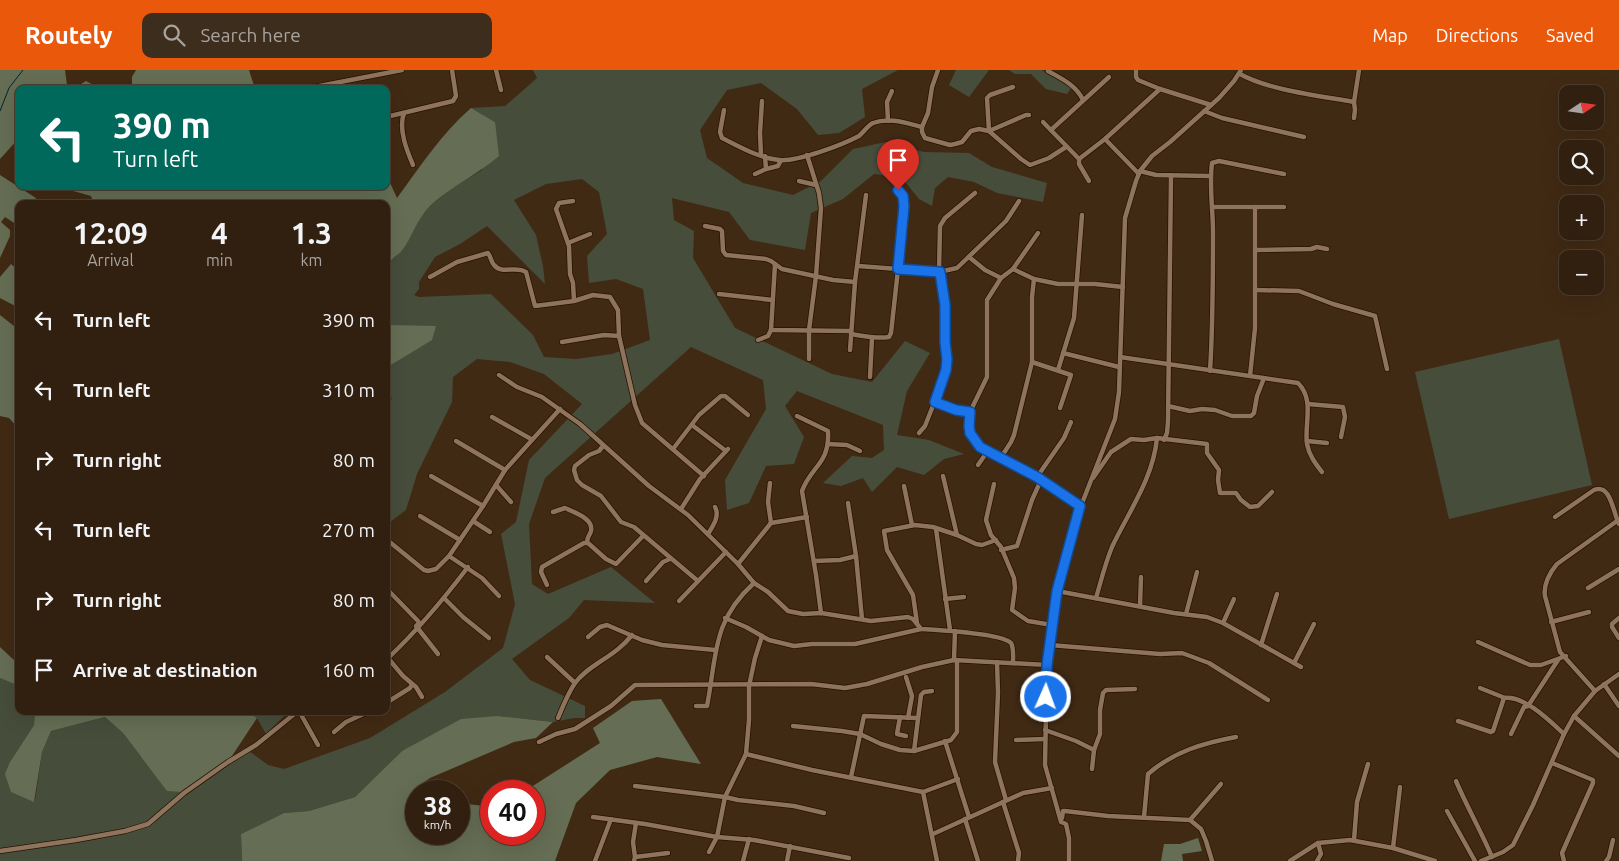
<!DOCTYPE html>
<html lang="en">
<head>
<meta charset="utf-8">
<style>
	:root { --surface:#31200f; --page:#3d2d1d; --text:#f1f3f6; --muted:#a8a39e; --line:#4c3e2f; --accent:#ea580c }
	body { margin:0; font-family:Ubuntu,sans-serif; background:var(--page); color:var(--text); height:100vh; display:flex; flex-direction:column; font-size:19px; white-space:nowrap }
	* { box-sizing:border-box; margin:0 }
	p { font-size:16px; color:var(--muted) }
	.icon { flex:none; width:28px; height:28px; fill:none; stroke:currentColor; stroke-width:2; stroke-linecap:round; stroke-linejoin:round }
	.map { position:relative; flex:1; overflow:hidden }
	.side { position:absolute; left:15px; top:130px; width:375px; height:515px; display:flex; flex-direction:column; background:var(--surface); border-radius:10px; box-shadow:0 5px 20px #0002,0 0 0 1px var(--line) }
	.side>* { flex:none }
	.hud { position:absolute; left:15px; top:15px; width:375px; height:105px; border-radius:10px; box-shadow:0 5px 20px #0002,0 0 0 1px var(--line); background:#00695c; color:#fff; overflow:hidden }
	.needle { width:32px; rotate:77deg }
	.tools { position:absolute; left:1559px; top:15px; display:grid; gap:10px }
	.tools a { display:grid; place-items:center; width:45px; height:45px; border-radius:10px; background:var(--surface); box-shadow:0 5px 20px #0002,0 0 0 1px var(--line); font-size:25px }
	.speed { position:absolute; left:405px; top:710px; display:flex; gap:10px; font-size:25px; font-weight:700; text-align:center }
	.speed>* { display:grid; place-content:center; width:65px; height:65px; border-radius:50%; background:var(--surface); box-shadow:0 5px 20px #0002,0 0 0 1px var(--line); line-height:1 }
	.speed small { font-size:12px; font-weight:400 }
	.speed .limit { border:8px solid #d22; background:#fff; color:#111 }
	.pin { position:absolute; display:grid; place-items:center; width:42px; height:42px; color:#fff; margin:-51px -21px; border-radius:50% 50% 50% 0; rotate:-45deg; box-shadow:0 0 5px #0007 }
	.pin .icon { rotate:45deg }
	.me { position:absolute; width:55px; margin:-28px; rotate:2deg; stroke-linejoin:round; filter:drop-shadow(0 0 4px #0008) }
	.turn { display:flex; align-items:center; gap:18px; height:105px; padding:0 15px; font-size:22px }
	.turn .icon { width:65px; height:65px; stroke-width:2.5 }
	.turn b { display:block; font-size:35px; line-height:42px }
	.eta { display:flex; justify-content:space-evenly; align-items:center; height:85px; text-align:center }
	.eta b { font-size:30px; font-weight:600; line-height:35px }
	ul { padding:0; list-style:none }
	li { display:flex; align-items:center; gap:15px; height:70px; padding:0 15px }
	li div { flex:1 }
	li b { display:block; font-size:19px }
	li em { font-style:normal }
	header { display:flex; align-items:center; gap:30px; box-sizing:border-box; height:70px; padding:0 25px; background:var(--accent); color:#fff }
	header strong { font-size:24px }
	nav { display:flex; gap:28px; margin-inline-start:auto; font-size:18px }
	.search { width:350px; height:45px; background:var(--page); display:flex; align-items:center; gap:12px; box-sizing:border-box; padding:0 18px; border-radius:10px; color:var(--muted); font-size:19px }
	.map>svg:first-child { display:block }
	.green { fill:#474d3b; fill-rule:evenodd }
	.forest { fill:#656e54 }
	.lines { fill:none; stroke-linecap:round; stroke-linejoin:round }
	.stream { stroke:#05242f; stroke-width:1 }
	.minor-casing { stroke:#271200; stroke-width:6 }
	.minor { stroke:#8f745d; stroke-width:4.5 }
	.route-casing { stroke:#114b97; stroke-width:12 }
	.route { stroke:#1a73e8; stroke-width:9 }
</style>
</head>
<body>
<header>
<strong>Routely</strong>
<div class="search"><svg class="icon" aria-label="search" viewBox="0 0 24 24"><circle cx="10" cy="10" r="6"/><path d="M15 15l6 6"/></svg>Search here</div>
<nav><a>Map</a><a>Directions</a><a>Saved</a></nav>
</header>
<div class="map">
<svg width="1619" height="791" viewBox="0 0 1619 791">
	<rect width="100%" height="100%" fill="#412a14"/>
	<g class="green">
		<path d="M533,0H898L862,19L865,47L839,63L818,65L797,39L761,13L727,20L700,60L707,88L743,113L793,125L821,111L853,79L886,72L924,82L969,83L992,97L1047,113L1043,132L997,123L974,112L948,107L935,118L932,136L919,129L902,108L874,104L843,129L811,143L805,180L750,170L729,142L672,128L674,150L694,161L693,188L735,258L832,304L872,312L905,271L930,283L907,321L897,365L929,370L964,384L944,389L924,405L897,397L872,422L863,408L841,416L823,413L852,386L872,388L884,380L883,355L797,321L785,336L804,367L794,394L766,396L749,433L727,440L725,410L766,339L763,310L691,277L545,408L529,454L532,514L548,524L611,497L655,533L584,530L569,548L512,589L530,610L585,636V648H574L553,652L498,646L402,681L355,727L309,741L284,743L241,764L242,791H0V608L19,616V641H35L34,655L10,692L35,731L42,682L51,661L105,647L123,663L141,687L230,689L245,678L268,695L284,699L370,668L445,622L503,578L515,534L501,464L516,452L529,390L582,334L544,304L510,292L477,289L453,307L452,332L417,404L406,440L386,455V342L392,328L386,324V298L408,284L436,257L386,256V195L402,181L417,151L429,137L449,120L482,100L495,52L471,38L505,36L537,8ZM582,109L599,122L607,164L587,186L589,213L616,209L643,219L650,270L612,284L576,289L544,287L533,265L491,224L419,227L414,225L419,219V212L435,187L460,174L487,156L545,214L543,196L536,165L514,130L546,114Z"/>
		<polygon points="956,0 989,0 969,27 949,15"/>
		<polygon points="1009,0 1042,0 1047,4 1073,15 1067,24 1046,19 1031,4 1015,4"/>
		<polygon points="1559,269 1592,415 1449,449 1415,302"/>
		<polygon points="247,641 289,641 266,664 257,648"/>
	</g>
	<g class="forest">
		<polygon points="0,0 65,0 67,15 78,16 86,11 101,19 19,19 19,68 0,89"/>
		<polygon points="136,0 249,0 255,19 132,19 132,7"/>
		<path d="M471,38L495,52L499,86C477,105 451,116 430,136C416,150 412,168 401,182C396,186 391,190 386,195V134H94L91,126L59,117L386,116V104L397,128C420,97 441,64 471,38Z"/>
		<polygon points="0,105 36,128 33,134 19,134 19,156 5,147 1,152 10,160 10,166 0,188"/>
		<polygon points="11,194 19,201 19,238 0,228 0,207"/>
		<polygon points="0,245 19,260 19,359 9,348 0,346"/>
		<polygon points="386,256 388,255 436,256 432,270 386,298"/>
		<polygon points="0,577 16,592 19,592 19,616 0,608"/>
		<polygon points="661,629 701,694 657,687 610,700 576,733 555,791 242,791 241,764 284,743 309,741 355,727 402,681 461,649 498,646 553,652 536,668 514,672 430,708 420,715 419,721 416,721 416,764 459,764 459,733 484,736 491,734 491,764 534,764 534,721 525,721 600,673 593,658 632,631"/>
		<polygon points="35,641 247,641 257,648 230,689 183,722 167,721 123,663 105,647 51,661 42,682 34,732 11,722 5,704 10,692 34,655"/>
		<polygon points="1198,768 1202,781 1182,784 1183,791 1161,791 1164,774 1180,774"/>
	</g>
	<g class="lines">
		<polyline class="stream" points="0,41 9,18 23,0"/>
		<g class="minor-casing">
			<g id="minor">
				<polyline points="496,0 501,20"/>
				<polyline points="938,0 932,17 928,43 922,57 922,62 925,68 950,75 955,74 962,72 971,61 979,59 989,61 1026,45 1029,45"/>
				<polyline points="1136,0 1136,7 1138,10 1160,19 1211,35"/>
				<path d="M1048,1C1062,9 1076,15 1083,30"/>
				<path d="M1240,4C1268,20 1321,26 1354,32"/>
				<polyline points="1013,17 990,25 987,28 989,61 1021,89 1030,95 1049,88 1066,77"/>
				<polyline points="304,19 402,0"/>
				<path d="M724,40L720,62L722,68C740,77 759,88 779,90C797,92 842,75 859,66C864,62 867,56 873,53C889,47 906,53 922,57"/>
				<polyline points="1204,41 1222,48 1304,67"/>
				<path d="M404,43C398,59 407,81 413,95"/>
				<polyline points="386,47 453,31 456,26 452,0"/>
				<polyline points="1354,48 1355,40 1354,32 1359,0"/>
				<polyline points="888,51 887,32 892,21"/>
				<polyline points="1043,52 1079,89 1079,94 1089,111"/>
				<polyline points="1051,60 1109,7"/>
				<polyline points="1105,69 1139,104"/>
				<polyline points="761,85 760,63 762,31"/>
				<polyline points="807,85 819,123 821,138 816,206 809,260 809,289"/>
				<polyline points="1079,89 1105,69 1160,19"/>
				<polyline points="766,99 778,96 781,90"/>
				<polyline points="1140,101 1156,105 1210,106"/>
				<polyline points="755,104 766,99 765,86"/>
				<polyline points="799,111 816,115"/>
				<polyline points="573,131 559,133 556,139 569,176 570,204 573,213 574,231"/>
				<polyline points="1213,137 1284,137"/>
				<polyline points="705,156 720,159 722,161 723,181 726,185 766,189 771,191 782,199 833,210 855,212"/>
				<polyline points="1038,163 1013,199 1001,208 987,230 987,307 970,342 969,356 970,363 973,369 987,382 1037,407 1081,436"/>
				<polyline points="568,173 590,164"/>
				<polyline points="1255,180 1311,179 1317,177 1327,179"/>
				<polyline points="969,187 985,200 1001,208"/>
				<polyline points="775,194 771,260 851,261"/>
				<polyline points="858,196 939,202 957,198 1006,151 1019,131"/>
				<polyline points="1013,199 1034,209 1058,214 1095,214 1123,217"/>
				<path d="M430,207L457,192L488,183C491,187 491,192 494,195C502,205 516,195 526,202L535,236L574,231L593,225L610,227L618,240L619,266L635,335L642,353L704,406"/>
				<polyline points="1255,220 1299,221 1333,234 1375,246 1387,299"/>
				<polyline points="719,224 772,230"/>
				<path d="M851,264C864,266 876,269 889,267L891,263L905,136L901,122L895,119"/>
				<polyline points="758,270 768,266 771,260"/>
				<polyline points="562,272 604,265 619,266"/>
				<polyline points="850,280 855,212 866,125"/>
				<polyline points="1063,283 1119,297"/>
				<path d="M1120,287L1298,313C1315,330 1304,354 1307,374C1309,385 1315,393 1322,402"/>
				<polyline points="1032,292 1071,305 1060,338"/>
				<polyline points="1058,300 1074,248 1082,145"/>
				<path d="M1210,301C1213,255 1213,208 1213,162C1213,139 1209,116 1212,93L1219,91L1284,104"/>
				<path d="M499,305L517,317L542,327L580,354L649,416L688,445L738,494L754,513L768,522L788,541L803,544L821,543L871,551L908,547L913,549L921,559C937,560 1001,563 1011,573C1014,578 1013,587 1013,593"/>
				<polyline points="1250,306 1255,258 1255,137"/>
				<polyline points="870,307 872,268"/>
				<polyline points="935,332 956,340 970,342"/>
				<polyline points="1308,334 1343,337 1345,347 1341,367"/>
				<polyline points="1168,336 1190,341 1202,339 1215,340 1232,346 1251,346 1254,343 1257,326 1264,308"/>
				<path d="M797,346L828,361C830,394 811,396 802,421L816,505L821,543"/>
				<polyline points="492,347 531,369"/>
				<polyline points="692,355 726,381"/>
				<polyline points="919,363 925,356 947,300 947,287 945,273 946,252 939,202 940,156 945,148 975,123"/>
				<polyline points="1164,370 1167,363 1168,352 1171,105"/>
				<polyline points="456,371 505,400"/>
				<polyline points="1307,371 1327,373"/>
				<polyline points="828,374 847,375 860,381"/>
				<polyline points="603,376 599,381 589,385 575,396 574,400 577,410 582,415 601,426 621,452 634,457 698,511"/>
				<polyline points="673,379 699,345 721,326 725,326 748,345"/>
				<polyline points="1000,389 1011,372 1014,365 1032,292 1032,227 1034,209"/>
				<polyline points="978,395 987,382"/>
				<polyline points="431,406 483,436"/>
				<polyline points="943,406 957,465"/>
				<polyline points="1037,407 1064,368 1071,352"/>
				<polyline points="1093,408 1111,382 1131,369 1144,370 1157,368 1207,374 1207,383 1219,400 1218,410 1220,423 1236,423 1241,430 1250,437 1258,436 1272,422"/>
				<polyline points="770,413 768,432 771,453"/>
				<polyline points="994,414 986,450 991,465 1001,477 1014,508 1015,518 1012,540 1028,551 1052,555"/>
				<polyline points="496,415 511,432"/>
				<polyline points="904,416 912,455"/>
				<polyline points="848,433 856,486 862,549"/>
				<polyline points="681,439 700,409 728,379"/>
				<path d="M553,442L565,438C574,442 594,449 591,461C590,465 587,467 587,472"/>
				<polyline points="420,446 460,470"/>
				<path d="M1555,447L1594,420C1611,413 1613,443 1619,454"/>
				<polyline points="473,451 490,462"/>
				<polyline points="936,459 950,560"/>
				<path d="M708,464C713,456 720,446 715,437"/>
				<polyline points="386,469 424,500 428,501 436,499 449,486 483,436 505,400 560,339"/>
				<polyline points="1001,480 1017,476 1032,430 1041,410"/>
				<polyline points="449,486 482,508 499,526"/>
				<polyline points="814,491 840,490 856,486"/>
				<polyline points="738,494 771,453 807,447"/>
				<polyline points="646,511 663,492 670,489"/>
				<polyline points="547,515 541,502 542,497 584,473 588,473 606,489 616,494 643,466"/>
				<polyline points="386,518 418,551 419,553 416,556 438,584"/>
				<polyline points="1588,518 1619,499"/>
				<polyline points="1057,521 1174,543 1207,547 1223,553 1301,597"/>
				<polyline points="444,528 463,547 489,568"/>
				<path d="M1096,528C1101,511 1105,494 1112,477C1129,441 1153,409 1157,368"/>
				<polyline points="945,529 964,527"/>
				<polyline points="679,531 726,482"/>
				<polyline points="1140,536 1141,507"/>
				<polyline points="1186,544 1197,502"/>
				<polyline points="725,548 746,557 769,570 794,576 812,574 855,574 921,559"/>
				<polyline points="1619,548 1612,554 1612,557 1619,568"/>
				<polyline points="1551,552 1589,542"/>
				<polyline points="917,553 913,525 887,480 884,461 915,455 933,457 957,465 976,474 982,475 996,470"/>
				<polyline points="1223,553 1234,529"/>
				<polyline points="588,567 600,557 607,555 642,570 662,575 715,580"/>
				<polyline points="1478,572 1530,595 1541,595 1566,586"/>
				<polyline points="1050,575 1160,584 1182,583 1209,593 1268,630"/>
				<polyline points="1261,575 1277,524"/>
				<polyline points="547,587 575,613"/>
				<polyline points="388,588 403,606 416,617 422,627"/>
				<path d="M386,590C416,562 443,530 468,497"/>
				<polyline points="954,590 955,561"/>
				<polyline points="997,592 998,623 995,692 1006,730"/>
				<polyline points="1294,593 1314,554"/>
				<polyline points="906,607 912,626 908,648"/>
				<polyline points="1604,614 1619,636"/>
				<polyline points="1480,618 1505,628"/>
				<path d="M1595,621L1560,582L1545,526C1543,515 1550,502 1557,494L1617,451"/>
				<polyline points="386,633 410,618 412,614"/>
				<path d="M696,636H707C717,585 712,551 754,513"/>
				<polyline points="299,641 318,675"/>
				<polyline points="1574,646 1619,686"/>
				<polyline points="900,647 897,664 906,666"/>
				<path d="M558,648C563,636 568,623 575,613C589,594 615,587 632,565"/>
				<path d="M1458,651L1491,662L1493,661L1504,628C1524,625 1550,651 1564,664"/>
				<polyline points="793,656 842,661 860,664 881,674 900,680 914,681 951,670 957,662 957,590"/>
				<polyline points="1045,660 1076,671 1094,680"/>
				<polyline points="334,662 346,652 370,641"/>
				<polyline points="1511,664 1524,637 1528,636 1558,590"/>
				<polyline points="1016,670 1045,669"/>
				<polyline points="945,671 969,747"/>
				<polyline points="539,672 556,664 575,659 611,636 635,615 811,614 845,618 867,614 922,597 954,590 1047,595"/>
				<polyline points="914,681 921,625 924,622 932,621"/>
				<polyline points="746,684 812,700 923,722 958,709"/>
				<polyline points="1552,693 1593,710 1593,713 1562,783 1564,791"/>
				<polyline points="1092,699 1094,680 1100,664 1100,640 1103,623 1106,620 1135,619"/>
				<polyline points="851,707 864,646 917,648"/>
				<path d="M1456,711C1467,737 1481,761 1492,787"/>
				<polyline points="635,716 725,727 738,730 794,736 824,743"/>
				<polyline points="923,722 937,791"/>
				<polyline points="1003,732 1019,783 1018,791"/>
				<polyline points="1447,741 1475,791"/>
				<polyline points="593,747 645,754 717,767 754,770 849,788"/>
				<path d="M1144,747L1148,704C1173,682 1203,673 1236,667"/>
				<polyline points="1062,748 1063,741 1065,741 1108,746 1190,750 1201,759 1206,771 1212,791"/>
				<polyline points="965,749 978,791"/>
				<polyline points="1190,750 1221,714"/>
				<polyline points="933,764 1023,723 1052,718"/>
				<polyline points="1354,770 1357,732 1368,694"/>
				<polyline points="1393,778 1400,717"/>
				<polyline points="0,781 76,770 125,761 148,754 184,723 228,692 256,675 298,641"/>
				<polyline points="709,782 717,767 725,727 746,684 749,650 749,616 755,588 762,566"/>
				<polyline points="635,787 668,783"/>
				<polyline points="595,791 611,749"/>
				<polyline points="634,791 635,787 633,772 636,753"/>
				<polyline points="743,791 749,769"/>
				<polyline points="787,791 790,776"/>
				<polyline points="1069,791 1069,768 1066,754 1061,752 1045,695 1047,595 1052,555 1057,521 1081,436 1115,349 1119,322 1125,148 1136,111 1140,101 1152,86 1170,72 1219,28 1234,11 1241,0"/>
				<polyline points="1290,791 1318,773 1350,770 1393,778 1435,791"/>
				<polyline points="1317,791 1321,784 1318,773"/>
				<polyline points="1481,791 1503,782 1513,775 1533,735 1564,664 1574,646 1595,621 1619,604"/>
				<polyline points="1606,791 1609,787 1613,770"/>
			</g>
		</g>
		<use href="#minor" class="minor"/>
	</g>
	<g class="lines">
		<g class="route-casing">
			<polyline id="route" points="898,120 903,126 904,136 898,199 940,202 945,235 945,272 947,289 946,300 935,332 956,340 970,342 969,356 970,363 980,377 1037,407 1080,436 1057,521 1047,595 1046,627"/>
		</g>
		<use href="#route" class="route"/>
	</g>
</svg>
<div class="tools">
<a><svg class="needle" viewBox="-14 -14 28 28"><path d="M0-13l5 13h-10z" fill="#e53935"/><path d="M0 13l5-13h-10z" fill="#a8a39e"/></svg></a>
<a><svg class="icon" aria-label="search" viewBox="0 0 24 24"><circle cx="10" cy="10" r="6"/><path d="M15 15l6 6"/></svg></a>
<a>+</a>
<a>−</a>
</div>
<div class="speed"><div>38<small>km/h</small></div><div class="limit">40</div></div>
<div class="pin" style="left:898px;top:120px;background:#d93025"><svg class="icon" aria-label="arrive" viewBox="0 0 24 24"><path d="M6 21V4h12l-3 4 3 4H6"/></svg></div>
<svg class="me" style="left:1046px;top:627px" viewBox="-20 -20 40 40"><circle r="17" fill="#1a73e8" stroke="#fff" stroke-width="3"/><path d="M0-11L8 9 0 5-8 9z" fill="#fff"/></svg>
<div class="hud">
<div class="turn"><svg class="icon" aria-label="left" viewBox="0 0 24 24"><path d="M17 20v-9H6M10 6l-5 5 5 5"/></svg><div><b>390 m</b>Turn left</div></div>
</div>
<section class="side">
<div class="eta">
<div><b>12:09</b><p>Arrival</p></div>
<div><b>4</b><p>min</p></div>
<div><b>1.3</b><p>km</p></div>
</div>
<ul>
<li><svg class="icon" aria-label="left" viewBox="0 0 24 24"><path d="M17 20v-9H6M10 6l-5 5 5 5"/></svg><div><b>Turn left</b></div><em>390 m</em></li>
<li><svg class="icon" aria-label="left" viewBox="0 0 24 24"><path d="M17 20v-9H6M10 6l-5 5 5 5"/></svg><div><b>Turn left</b></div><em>310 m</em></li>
<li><svg class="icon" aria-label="right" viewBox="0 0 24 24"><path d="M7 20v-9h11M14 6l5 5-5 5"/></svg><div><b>Turn right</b></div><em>80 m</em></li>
<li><svg class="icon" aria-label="left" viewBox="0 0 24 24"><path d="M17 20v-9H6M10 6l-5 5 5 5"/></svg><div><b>Turn left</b></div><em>270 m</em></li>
<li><svg class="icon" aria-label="right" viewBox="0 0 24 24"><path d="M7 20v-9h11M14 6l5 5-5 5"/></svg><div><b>Turn right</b></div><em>80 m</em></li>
<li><svg class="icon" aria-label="arrive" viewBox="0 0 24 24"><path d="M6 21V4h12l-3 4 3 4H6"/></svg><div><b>Arrive at destination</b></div><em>160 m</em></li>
</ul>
</section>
</div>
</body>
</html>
